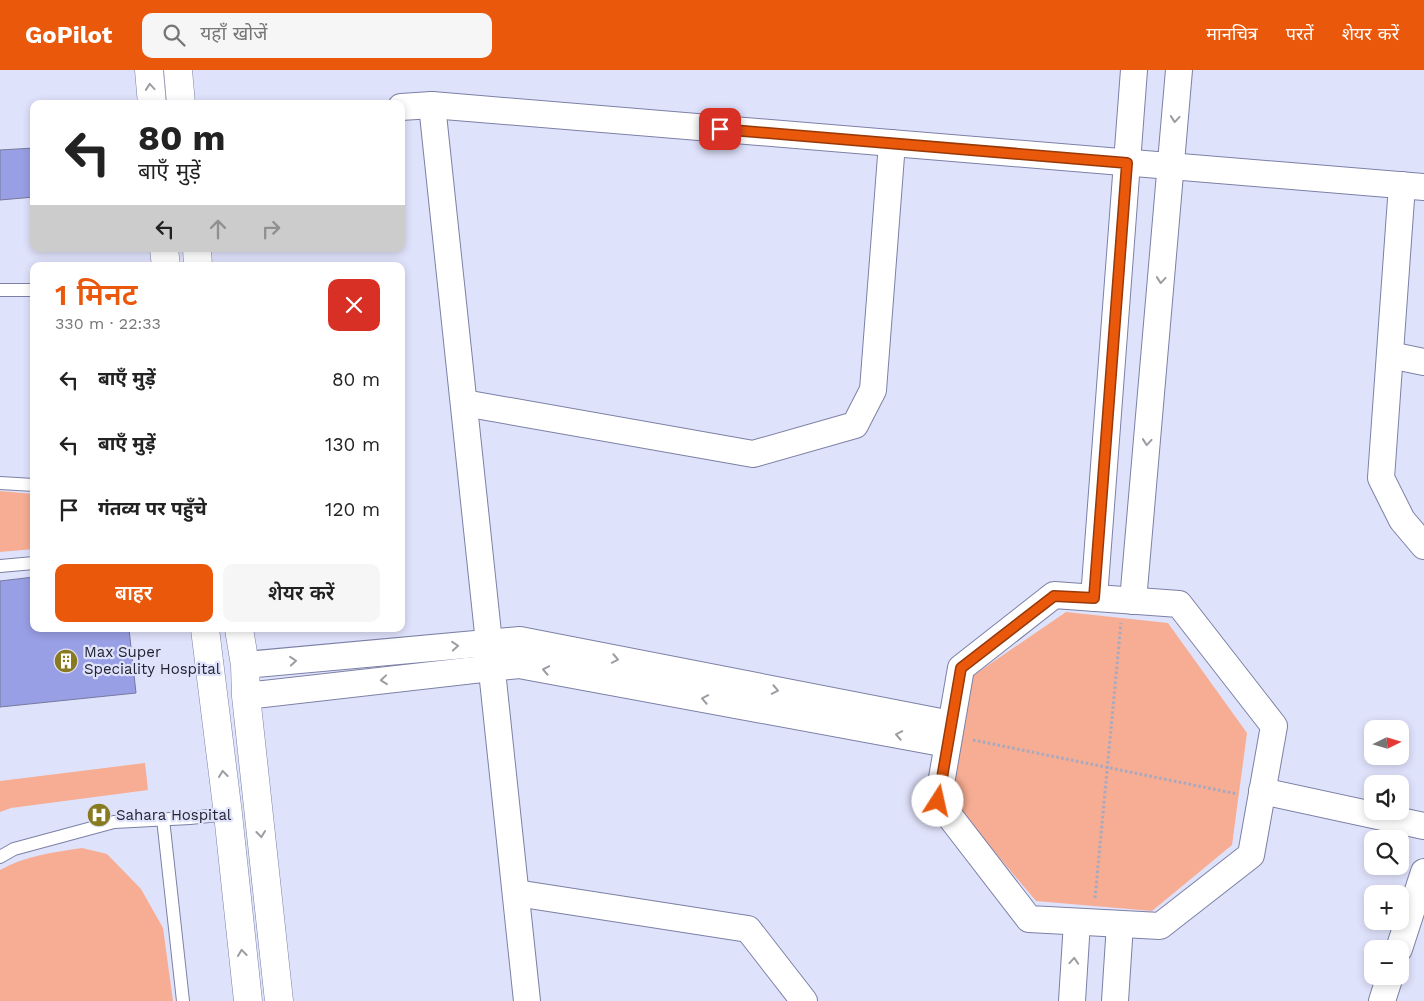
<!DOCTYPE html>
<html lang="hi">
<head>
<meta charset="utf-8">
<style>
	:root { --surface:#fff; --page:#f6f6f6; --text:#222; --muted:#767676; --accent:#ea580c }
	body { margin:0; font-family:"Work Sans","Noto Sans Devanagari",sans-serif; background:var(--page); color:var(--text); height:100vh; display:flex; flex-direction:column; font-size:19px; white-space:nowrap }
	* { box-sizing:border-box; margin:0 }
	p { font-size:16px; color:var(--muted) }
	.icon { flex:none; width:28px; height:28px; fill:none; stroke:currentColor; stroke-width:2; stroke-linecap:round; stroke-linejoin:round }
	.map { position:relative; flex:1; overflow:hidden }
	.side { position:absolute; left:30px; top:192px; width:375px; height:370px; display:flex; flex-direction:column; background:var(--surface); border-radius:10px; box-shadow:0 2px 8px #0003 }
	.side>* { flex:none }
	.hud { position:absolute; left:30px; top:30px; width:375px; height:152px; border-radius:10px; box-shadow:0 2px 8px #0003; background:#fff; color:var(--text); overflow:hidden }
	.needle { width:32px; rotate:85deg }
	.buttons { position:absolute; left:1364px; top:650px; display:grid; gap:10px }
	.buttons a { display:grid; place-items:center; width:45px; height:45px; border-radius:10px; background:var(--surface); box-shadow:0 2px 8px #0003; font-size:25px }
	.pin { position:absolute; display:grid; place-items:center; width:42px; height:42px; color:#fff; margin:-21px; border-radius:10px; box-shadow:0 2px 8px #0006 }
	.me { position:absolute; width:55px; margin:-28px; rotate:10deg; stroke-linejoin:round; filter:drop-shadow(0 0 4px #0008) }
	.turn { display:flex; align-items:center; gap:18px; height:105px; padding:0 25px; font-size:22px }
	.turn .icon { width:65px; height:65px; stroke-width:2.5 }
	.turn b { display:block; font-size:35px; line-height:42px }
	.lanes { display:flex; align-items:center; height:48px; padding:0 25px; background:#0003; justify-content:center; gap:25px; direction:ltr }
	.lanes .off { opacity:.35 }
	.round { display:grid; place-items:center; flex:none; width:52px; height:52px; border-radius:10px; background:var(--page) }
	.head { display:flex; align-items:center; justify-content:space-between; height:85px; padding:0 25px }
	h1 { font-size:30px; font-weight:600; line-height:38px; color:var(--accent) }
	.primary-button { display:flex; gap:10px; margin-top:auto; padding:10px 25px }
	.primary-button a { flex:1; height:58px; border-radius:10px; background:var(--accent); color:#fff; font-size:20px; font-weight:600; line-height:58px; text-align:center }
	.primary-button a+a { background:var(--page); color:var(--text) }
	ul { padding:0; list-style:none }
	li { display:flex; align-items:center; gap:15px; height:65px; padding:0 25px }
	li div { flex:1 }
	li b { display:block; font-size:19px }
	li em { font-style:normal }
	header { display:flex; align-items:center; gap:30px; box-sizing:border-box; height:70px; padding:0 25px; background:var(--accent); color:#fff }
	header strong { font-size:24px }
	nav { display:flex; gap:28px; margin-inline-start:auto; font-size:18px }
	.search { width:350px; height:45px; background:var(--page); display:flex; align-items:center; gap:12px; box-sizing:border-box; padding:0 18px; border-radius:10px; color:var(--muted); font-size:19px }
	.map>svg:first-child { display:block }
	.green { fill:#f7ad93 }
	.building { fill:#999fe5; stroke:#75799d }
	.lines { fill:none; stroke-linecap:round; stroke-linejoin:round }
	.lane-casing { stroke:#7c80a5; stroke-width:14 }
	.street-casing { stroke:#7c80a5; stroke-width:28 }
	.secondary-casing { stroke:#7c80a5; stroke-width:29 }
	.path { stroke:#a6a9bf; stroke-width:3; stroke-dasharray:2.5 2.5; stroke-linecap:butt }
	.lane { stroke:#fff; stroke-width:12 }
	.street { stroke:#fff; stroke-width:26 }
	.secondary { stroke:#fff; stroke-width:28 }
	.oneway { stroke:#9c9ca3 }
	.route-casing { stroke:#983908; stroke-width:12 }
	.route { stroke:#ea580c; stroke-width:9 }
	.labels { text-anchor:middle; stroke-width:4.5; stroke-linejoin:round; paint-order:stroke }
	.poi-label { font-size:15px; fill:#232433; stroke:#dfe2fb; text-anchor:start }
</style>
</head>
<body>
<header>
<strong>GoPilot</strong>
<div class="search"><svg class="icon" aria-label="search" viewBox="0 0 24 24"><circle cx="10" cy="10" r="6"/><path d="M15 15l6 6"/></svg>यहाँ खोजें</div>
<nav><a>मानचित्र</a><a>परतें</a><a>शेयर करें</a></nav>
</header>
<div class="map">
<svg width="1424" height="931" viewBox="0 0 1424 931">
	<rect width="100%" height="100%" fill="#dfe2fb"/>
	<g class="green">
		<polygon points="0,421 34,424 34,479 0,482"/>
		<polygon points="1066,542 1168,553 1247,663 1232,775 1152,841 1036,831 950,729 971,607"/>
		<polygon points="145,693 148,720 11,738 0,742 0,711"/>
		<path d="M82,778L107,784L141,819L163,858L173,931H0V800C24,786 55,782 82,778Z"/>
	</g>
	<g class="building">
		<polygon points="34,78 34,127 0,130 0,80"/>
		<polygon points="34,507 34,559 129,559 136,623 0,637 0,511"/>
	</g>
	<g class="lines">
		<g class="lane-casing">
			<g id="lane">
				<polyline points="0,220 34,220"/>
				<polyline points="0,413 34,415"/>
				<polyline points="0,496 34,493"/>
				<polyline points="163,749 183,931"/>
				<polyline points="0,787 14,779 114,752 190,748 228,744"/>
			</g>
		</g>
		<g class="street-casing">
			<g id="street">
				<polyline points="432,35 527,931"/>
				<polyline points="401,37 432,35 1424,117"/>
				<polyline points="1402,115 1381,408 1402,450 1424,476"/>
				<polyline points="1390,285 1424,292"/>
				<polyline points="464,333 753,384 855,355 873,320 892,73"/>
				<polygon points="1054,525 1179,534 1274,656 1251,785 1160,856 1029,849 938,731 961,598"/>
				<polyline points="1094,528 1134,0"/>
				<polyline points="1133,531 1179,0"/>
				<polyline points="245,595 520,570 951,654"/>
				<polyline points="246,626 519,595 947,674"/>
				<polyline points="1262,721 1424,756"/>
				<polyline points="516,823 748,859 804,931"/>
				<polyline points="1399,879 1424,802"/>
				<polyline points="1072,931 1077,852"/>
				<polyline points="1115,931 1120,854"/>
				<polyline points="1382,931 1390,906"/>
			</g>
		</g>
		<g class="secondary-casing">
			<g id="secondary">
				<polyline points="149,0 152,34"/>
				<polyline points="178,0 181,34"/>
				<polyline points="164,179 166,196"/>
				<polyline points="197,179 198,196"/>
				<polyline points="205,559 228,744 248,931"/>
				<polyline points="239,559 245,595 246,626 279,931"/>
			</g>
		</g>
		<g class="path">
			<polyline points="973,670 1238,724"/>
			<polyline points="1095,828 1121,553"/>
		</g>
		<use href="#lane" class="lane"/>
		<use href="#street" class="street"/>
		<use href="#secondary" class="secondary"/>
	</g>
	<defs><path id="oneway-chevron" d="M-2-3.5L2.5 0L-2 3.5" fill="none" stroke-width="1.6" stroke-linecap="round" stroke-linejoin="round" transform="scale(1.25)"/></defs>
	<g class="oneway">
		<use href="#oneway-chevron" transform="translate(150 17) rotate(-95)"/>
		<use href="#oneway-chevron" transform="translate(1175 49) rotate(95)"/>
		<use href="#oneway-chevron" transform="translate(1161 210) rotate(95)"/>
		<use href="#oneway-chevron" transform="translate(1147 372) rotate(95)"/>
		<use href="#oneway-chevron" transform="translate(455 576) rotate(-5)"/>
		<use href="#oneway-chevron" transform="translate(615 589) rotate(11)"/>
		<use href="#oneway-chevron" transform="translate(293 591) rotate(-5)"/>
		<use href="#oneway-chevron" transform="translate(546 600) rotate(-169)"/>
		<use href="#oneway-chevron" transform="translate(384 610) rotate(174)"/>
		<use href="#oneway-chevron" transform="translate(775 620) rotate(11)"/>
		<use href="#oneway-chevron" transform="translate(705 629) rotate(-169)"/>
		<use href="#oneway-chevron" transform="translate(899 665) rotate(-169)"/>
		<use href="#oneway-chevron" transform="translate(223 704) rotate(-97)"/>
		<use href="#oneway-chevron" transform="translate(261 764) rotate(84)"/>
		<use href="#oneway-chevron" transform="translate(242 883) rotate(-96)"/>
		<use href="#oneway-chevron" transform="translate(1074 891) rotate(-86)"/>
	</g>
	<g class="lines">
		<g class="route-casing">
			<polyline id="route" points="720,59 1127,93 1094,528 1054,526 961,598 938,731"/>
		</g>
		<use href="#route" class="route"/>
	</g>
	<defs>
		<g id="building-disc" transform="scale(1.25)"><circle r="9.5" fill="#887a1f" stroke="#dfe2fb"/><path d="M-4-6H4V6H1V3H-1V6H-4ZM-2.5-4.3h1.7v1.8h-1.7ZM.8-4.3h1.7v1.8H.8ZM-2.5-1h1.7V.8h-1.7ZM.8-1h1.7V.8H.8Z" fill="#fff"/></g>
		<g id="hospital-disc" transform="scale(1.25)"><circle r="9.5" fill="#887a1f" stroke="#dfe2fb"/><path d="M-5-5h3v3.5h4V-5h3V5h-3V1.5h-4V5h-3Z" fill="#fff"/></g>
	</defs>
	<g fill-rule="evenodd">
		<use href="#building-disc" x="66" y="591"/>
		<use href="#hospital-disc" x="99" y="745"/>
	</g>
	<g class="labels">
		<g class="poi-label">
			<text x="84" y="587">Max Super<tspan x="84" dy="17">Speciality Hospital</tspan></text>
			<text x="116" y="750">Sahara Hospital</text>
		</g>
	</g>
</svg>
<div class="buttons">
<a><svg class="needle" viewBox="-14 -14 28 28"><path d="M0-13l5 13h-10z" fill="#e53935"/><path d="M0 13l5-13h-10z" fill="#767676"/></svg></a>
<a><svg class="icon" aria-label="sound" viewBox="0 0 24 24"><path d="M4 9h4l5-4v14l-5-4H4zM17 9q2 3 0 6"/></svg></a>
<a><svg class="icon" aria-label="search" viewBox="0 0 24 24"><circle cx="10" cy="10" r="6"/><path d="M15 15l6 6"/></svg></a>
<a>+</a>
<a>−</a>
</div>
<div class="pin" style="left:720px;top:59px;background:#d93025"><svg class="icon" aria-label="arrive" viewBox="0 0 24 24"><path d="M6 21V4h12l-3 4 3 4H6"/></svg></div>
<svg class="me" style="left:938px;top:731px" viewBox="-20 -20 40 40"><circle r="19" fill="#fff"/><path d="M0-13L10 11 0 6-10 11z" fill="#ea580c"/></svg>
<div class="hud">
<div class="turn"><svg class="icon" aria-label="left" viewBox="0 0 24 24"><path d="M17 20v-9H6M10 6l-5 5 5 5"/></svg><div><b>80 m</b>बाएँ मुड़ें</div></div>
<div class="lanes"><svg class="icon" aria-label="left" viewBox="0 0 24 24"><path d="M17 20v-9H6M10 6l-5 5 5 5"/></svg><svg class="icon off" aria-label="ahead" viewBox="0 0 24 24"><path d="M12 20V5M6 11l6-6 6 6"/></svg><svg class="icon off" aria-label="right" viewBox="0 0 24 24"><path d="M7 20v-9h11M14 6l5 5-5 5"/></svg></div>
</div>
<section class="side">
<div class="head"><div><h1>1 मिनट</h1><p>330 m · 22:33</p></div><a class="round" style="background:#d93025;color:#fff"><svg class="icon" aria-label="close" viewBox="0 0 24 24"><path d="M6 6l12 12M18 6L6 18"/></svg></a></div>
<ul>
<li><svg class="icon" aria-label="left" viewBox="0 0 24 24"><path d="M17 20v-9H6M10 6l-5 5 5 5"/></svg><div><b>बाएँ मुड़ें</b></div><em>80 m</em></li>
<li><svg class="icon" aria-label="left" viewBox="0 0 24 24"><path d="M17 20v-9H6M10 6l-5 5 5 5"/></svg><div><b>बाएँ मुड़ें</b></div><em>130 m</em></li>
<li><svg class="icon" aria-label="arrive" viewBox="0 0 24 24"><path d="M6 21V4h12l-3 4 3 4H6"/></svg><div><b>गंतव्य पर पहुँचे</b></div><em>120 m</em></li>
</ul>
<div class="primary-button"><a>बाहर</a><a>शेयर करें</a></div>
</section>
</div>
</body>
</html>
